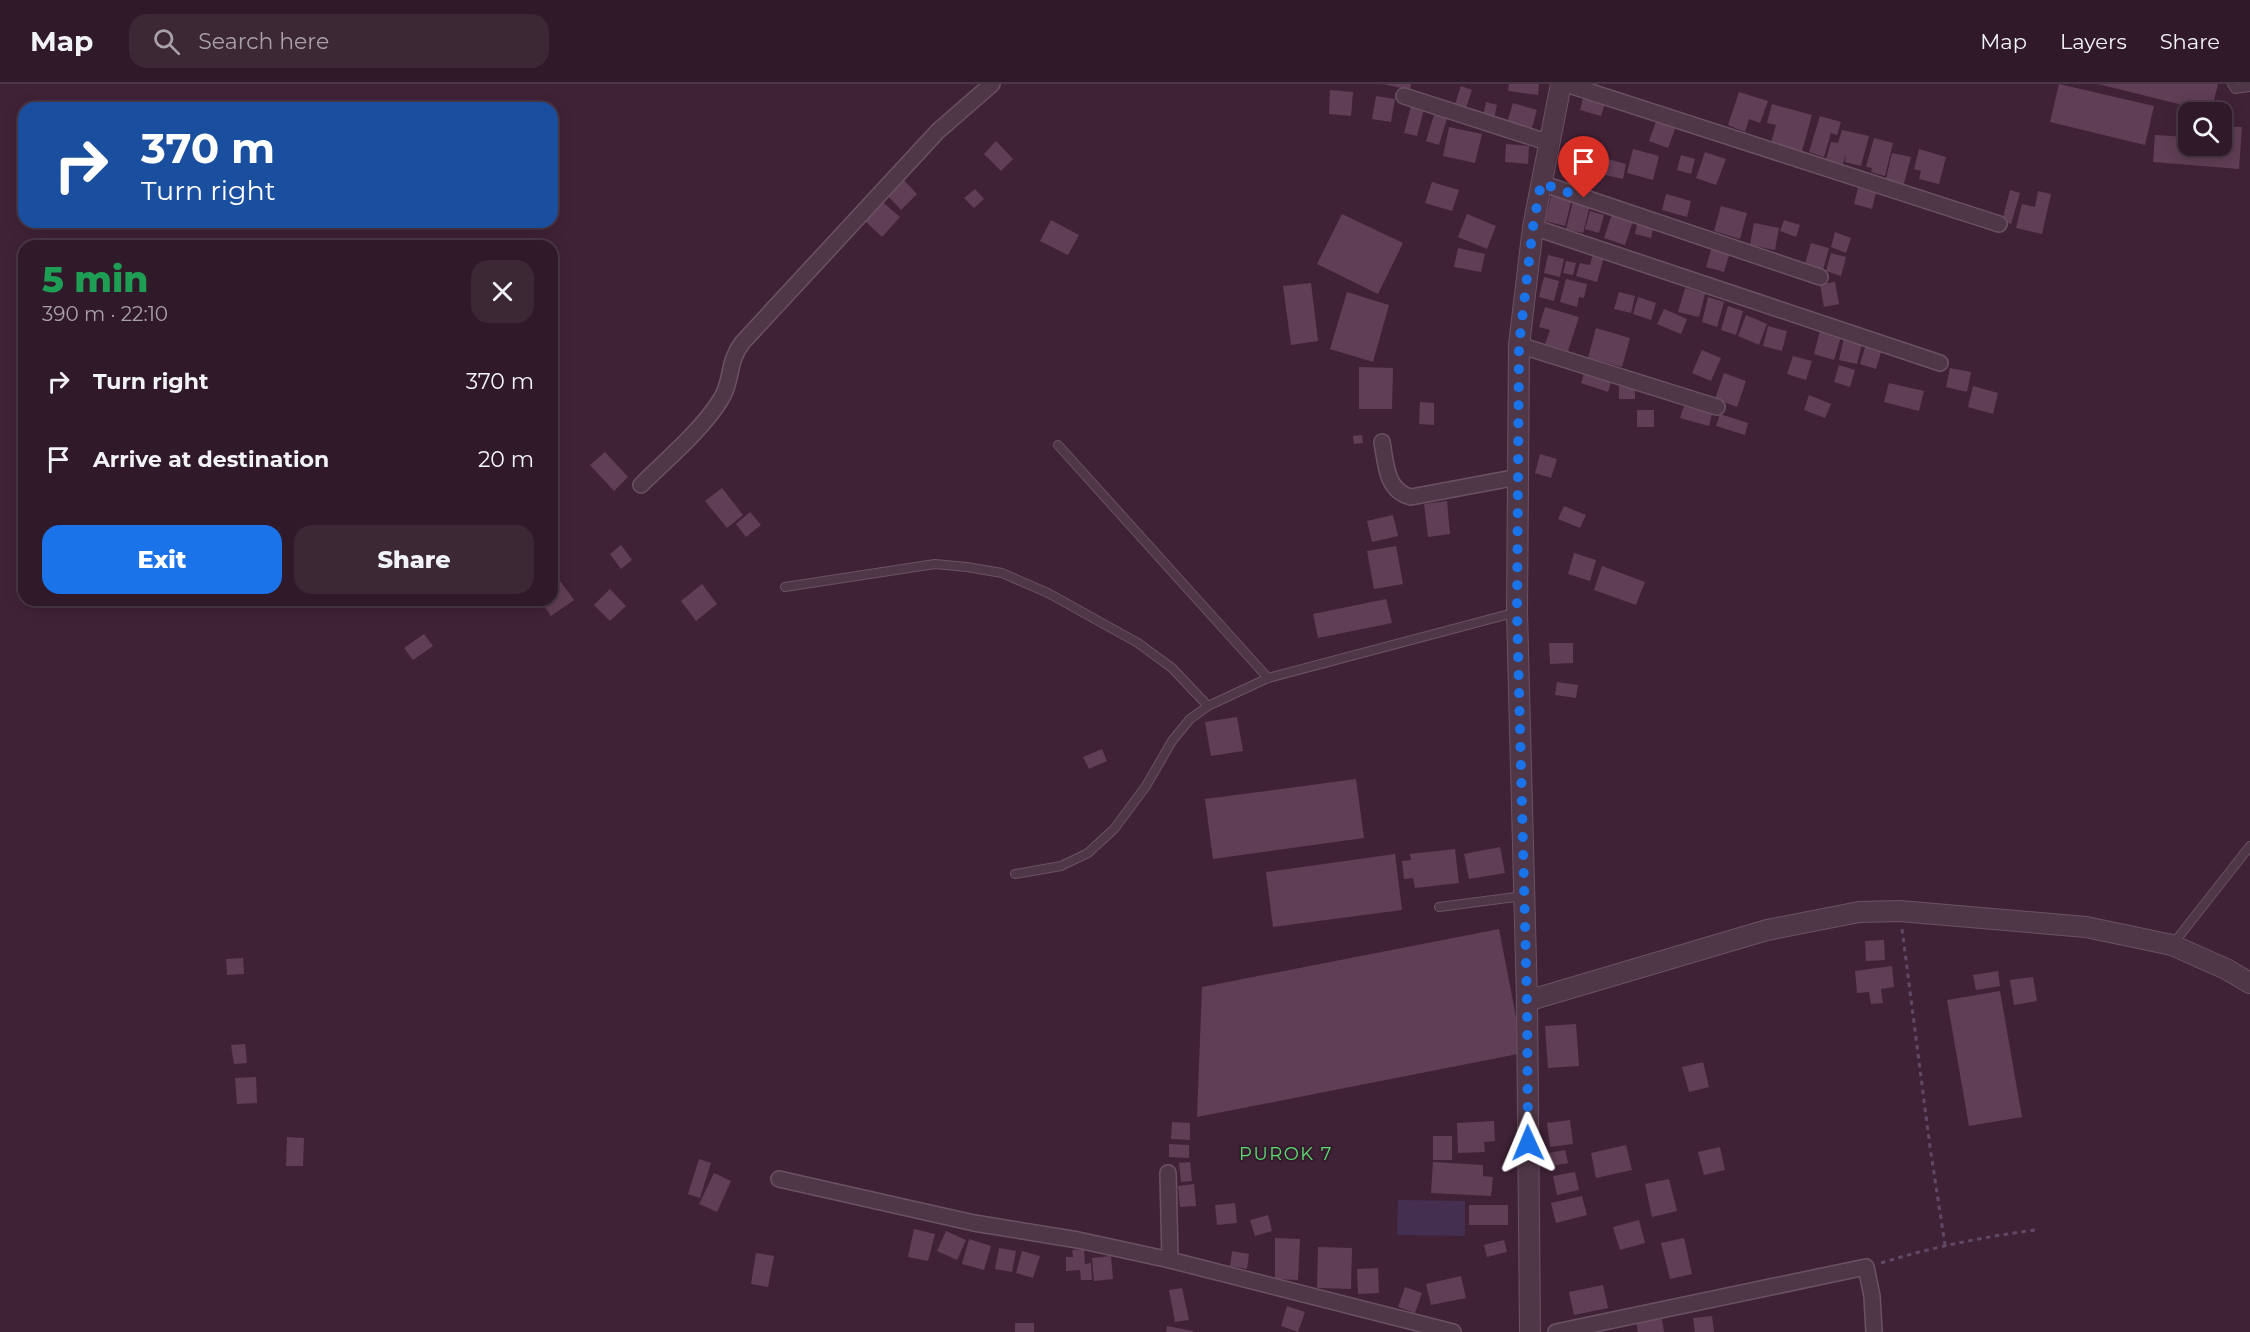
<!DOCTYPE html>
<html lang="en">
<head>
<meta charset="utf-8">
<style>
	:root { --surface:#301a29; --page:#3c2735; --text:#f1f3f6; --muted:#a8a1a8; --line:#4b3846; --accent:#1a73e8 }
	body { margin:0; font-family:Montserrat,sans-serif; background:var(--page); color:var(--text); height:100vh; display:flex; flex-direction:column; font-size:22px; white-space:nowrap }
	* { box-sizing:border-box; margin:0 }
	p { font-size:20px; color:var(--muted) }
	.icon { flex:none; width:33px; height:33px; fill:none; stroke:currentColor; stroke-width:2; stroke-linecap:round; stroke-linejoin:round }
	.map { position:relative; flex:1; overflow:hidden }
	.panel { position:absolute; left:18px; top:156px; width:540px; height:366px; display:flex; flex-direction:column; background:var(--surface); border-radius:18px; box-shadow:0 3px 15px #0003,0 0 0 2px var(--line) }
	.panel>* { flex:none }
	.hud { position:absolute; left:18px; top:18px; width:540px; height:126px; border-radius:18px; box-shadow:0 3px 15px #0003,0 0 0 2px var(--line); background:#1a4fa0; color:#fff; overflow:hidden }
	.fabs { position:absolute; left:2178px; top:18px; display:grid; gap:12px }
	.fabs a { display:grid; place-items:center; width:54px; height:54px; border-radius:12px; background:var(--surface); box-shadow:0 3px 15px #0003,0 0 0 2px var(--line); font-size:30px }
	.pin { position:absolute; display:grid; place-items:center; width:51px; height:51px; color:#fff; margin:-62px -26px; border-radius:50% 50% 50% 0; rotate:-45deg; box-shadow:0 0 6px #0007 }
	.pin .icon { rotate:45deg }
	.me { position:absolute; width:66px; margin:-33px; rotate:359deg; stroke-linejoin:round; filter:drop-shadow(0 0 4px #0008) }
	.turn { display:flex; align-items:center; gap:21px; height:126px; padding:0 24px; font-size:27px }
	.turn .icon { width:78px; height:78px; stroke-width:2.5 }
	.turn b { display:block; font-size:42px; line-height:51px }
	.round { display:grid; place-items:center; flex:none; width:63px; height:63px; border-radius:18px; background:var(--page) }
	.overview { display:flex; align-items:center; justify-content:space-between; height:102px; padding:0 24px }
	h1 { font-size:36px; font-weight:800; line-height:45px; color:#1e9e55 }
	.primary-button { display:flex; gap:12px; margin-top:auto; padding:12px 24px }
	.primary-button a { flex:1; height:69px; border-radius:18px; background:var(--accent); color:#fff; font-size:24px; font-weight:800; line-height:69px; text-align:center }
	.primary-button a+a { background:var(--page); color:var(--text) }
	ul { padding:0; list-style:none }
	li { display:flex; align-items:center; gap:18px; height:78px; padding:0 24px }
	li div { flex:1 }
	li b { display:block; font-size:22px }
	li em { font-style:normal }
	header { display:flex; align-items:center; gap:36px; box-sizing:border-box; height:84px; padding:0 30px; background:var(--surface); border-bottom:2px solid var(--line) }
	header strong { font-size:28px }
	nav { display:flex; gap:33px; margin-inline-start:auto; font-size:21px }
	.search { width:420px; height:54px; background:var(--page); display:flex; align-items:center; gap:15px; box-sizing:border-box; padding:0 21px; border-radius:18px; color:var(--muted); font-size:22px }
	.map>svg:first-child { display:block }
	.green { fill:#442f50 }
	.building { fill:#603e55 }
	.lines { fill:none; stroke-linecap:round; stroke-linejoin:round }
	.service-casing { stroke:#6b5262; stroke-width:10 }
	.minor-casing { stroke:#6b5262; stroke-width:18 }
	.tertiary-casing { stroke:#6b5262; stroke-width:22 }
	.path { stroke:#604964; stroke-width:3; stroke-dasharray:4.5 4.5; stroke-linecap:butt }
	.service { stroke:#503747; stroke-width:8 }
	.minor { stroke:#503747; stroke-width:15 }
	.tertiary { stroke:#503747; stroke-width:20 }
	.route { stroke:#1a73e8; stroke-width:10; stroke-dasharray:0 18 }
	.labels { text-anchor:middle; stroke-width:4.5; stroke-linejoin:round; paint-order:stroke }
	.neighbourhood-label { font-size:18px; letter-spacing:1.5px; fill:#5bdd73; stroke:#351c2c }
</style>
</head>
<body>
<header>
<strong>Map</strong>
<div class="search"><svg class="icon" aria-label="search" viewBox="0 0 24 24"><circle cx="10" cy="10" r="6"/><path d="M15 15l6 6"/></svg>Search here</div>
<nav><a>Map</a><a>Layers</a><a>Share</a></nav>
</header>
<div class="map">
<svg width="2250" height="1248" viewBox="0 0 2250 1248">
	<rect width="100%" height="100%" fill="#402237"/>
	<polygon class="green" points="1398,1116 1465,1117 1465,1152 1397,1151"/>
	<g class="building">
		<polygon points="1383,0 1411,0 1410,6"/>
		<polygon points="1509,0 1539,0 1538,11 1508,7"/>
		<polygon points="2059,0 2154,22 2145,61 2050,38"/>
		<polygon points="2098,0 2218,0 2211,28"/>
		<polygon points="1461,2 1472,6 1466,24 1455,20"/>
		<polygon points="1330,6 1353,8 1351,32 1329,30"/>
		<polygon points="1739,8 1768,17 1760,39 1749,35 1745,48 1728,41"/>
		<polygon points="1584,10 1606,16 1601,32 1580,26"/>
		<polygon points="1376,12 1395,15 1391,38 1372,35"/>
		<polygon points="1486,18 1497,21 1494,34 1483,32"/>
		<polygon points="1513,19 1537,26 1530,50 1506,42"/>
		<polygon points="1772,20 1812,31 1801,71 1770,62 1776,41 1767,39"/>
		<polygon points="1411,22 1424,25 1417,52 1404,49"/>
		<polygon points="1434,31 1447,34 1439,61 1426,57"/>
		<polygon points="1820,32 1841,38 1837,51 1831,49 1824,73 1809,68"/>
		<polygon points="1657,35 1676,42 1668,64 1649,57"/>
		<polygon points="2222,42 2242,43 2239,85 2153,78 2155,51 2188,53 2188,62 2222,62"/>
		<polygon points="1449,43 1482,50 1475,79 1443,72"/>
		<polygon points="1842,46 1869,52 1861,82 1845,78 1846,70 1843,80 1826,75 1831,58 1838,59"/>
		<polygon points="1874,54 1893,59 1885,92 1871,88 1872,84 1866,83"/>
		<polygon points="996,57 1013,75 1001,87 984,70"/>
		<polygon points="1506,60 1529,62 1528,80 1505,78"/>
		<polygon points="1566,61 1600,71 1593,96 1559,86"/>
		<polygon points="1633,65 1659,72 1653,96 1627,89"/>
		<polygon points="1919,65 1946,73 1939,100 1919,95 1921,87 1914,85"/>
		<polygon points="1705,68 1726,75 1716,101 1696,94"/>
		<polygon points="1892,69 1911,73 1903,103 1885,99"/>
		<polygon points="1681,71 1695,75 1691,90 1677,86"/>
		<polygon points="1605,74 1626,80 1623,95 1601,90"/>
		<polygon points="902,94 917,110 901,126 886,110"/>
		<polygon points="1432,98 1459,106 1452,127 1425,119"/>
		<polygon points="1858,104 1876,109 1872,125 1854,120"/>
		<polygon points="975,105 984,115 974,124 964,114"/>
		<polygon points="2010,106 2020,109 2011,140 2002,137"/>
		<polygon points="2038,107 2051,110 2042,150 2016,144 2022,120 2035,123"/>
		<polygon points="1552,109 1572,114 1565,142 1545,137"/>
		<polygon points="1666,110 1691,117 1687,133 1662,126"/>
		<polygon points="879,115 900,133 882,153 862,134"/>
		<polygon points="1573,117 1590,121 1583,149 1566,145"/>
		<polygon points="1721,122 1747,129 1740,155 1714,147"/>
		<polygon points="1590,127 1604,131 1599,149 1585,145"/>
		<polygon points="1342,130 1403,159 1378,210 1317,180"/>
		<polygon points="1467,130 1496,142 1487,165 1458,153"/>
		<polygon points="1612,130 1633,137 1625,161 1604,154"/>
		<polygon points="1051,136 1079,151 1068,171 1040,157"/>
		<polygon points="1638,136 1654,140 1651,154 1635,150"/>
		<polygon points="1784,136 1800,141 1796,153 1780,147"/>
		<polygon points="1754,139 1779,144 1775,166 1750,161"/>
		<polygon points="1835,148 1851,154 1846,169 1831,163"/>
		<polygon points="1811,159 1829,164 1823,186 1805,180"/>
		<polygon points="1712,163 1730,168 1724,188 1706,183"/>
		<polygon points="1458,164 1485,170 1481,188 1454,183"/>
		<polygon points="1831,169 1846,173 1841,192 1826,187"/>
		<polygon points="1593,170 1604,173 1597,198 1576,192 1580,179 1590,181"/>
		<polygon points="1548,171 1564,175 1560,193 1544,189"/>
		<polygon points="1566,177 1576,179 1573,191 1563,189"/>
		<polygon points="1544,193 1559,197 1554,217 1539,213"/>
		<polygon points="1566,195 1587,200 1584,214 1579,213 1577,223 1560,218"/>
		<polygon points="1835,198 1839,220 1824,223 1820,200"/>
		<polygon points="1311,199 1318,257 1291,261 1283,202"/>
		<polygon points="1685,204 1705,210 1699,233 1678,228"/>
		<polygon points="1347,208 1389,221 1373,278 1330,265"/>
		<polygon points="1619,208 1635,212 1631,229 1614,225"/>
		<polygon points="1638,213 1656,219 1651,236 1633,230"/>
		<polygon points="1708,213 1724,218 1717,243 1702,238"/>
		<polygon points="1728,222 1743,227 1736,251 1721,246"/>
		<polygon points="1545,223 1579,233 1568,267 1545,260 1550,246 1539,243"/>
		<polygon points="1664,225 1687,235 1681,250 1657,240"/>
		<polygon points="1746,231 1767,240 1759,261 1738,252"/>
		<polygon points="1768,242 1787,247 1782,267 1763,262"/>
		<polygon points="1821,243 1842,249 1834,276 1814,270"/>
		<polygon points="1596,244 1630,254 1622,283 1588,274"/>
		<polygon points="1845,250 1863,255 1857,280 1839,276"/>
		<polygon points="1866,260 1882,265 1876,285 1860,280"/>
		<polygon points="1702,266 1721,274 1711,297 1692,289"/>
		<polygon points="1793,272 1812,277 1806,296 1787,290"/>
		<polygon points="1839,281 1855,286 1850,303 1834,298"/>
		<polygon points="1359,283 1393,284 1392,325 1359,325"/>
		<polygon points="1950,284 1971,288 1967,308 1946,303"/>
		<polygon points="1585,286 1612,295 1608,308 1581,299"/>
		<polygon points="1724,289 1746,297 1737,323 1715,315"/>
		<polygon points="1889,299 1924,307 1919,327 1884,318"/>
		<rect x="1619" y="300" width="16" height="15"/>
		<polygon points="1973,302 1998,309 1993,330 1968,323"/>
		<polygon points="1809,311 1831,320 1825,334 1804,326"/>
		<polygon points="1420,318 1434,319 1434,341 1419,340"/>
		<polygon points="1684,322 1712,330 1709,342 1680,334"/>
		<rect x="1637" y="326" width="17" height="17"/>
		<polygon points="1720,330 1748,339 1745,351 1716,342"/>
		<polygon points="1362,351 1363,359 1354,360 1353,352"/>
		<polygon points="605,368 628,393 614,407 590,381"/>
		<polygon points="1540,370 1557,375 1551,394 1535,389"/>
		<polygon points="722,404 743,431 727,444 705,417"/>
		<polygon points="1447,417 1450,450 1428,453 1424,420"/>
		<polygon points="1564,422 1586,431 1580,444 1558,435"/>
		<polygon points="750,428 761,441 746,453 736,440"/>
		<polygon points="1393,431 1398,452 1372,458 1367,437"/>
		<polygon points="621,461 632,476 621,485 610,470"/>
		<polygon points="1396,462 1403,500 1374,505 1367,467"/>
		<polygon points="1574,469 1596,476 1590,497 1568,490"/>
		<polygon points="1602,482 1645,498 1636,521 1594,506"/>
		<polygon points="557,493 574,516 551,532 540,516 552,516 552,497"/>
		<polygon points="702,500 717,520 696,537 681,517"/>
		<polygon points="610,505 626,522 610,537 594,521"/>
		<polygon points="1386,515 1392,539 1318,554 1313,530"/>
		<polygon points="424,550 433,562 413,576 404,564"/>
		<polygon points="1549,559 1573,559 1573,579 1550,580"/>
		<polygon points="1557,598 1578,601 1576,614 1555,611"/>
		<polygon points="1237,633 1243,667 1211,672 1205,638"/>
		<polygon points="1102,665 1107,677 1089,685 1083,673"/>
		<polygon points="1356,695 1364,754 1213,775 1205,715"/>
		<polygon points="1500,763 1505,789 1469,795 1464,770"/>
		<polygon points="1455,765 1459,799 1415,804 1413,794 1404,795 1402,777 1411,776 1410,770"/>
		<polygon points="1395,770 1402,826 1273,843 1266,788"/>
		<polygon points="1499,845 1523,969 1197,1033 1202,903"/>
		<polygon points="1884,856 1885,876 1866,877 1865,857"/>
		<polygon points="243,874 244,890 227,891 226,875"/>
		<polygon points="1892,882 1894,903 1881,905 1883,919 1871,920 1869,908 1857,909 1855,887"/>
		<polygon points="1998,887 2000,902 1976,906 1973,891"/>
		<polygon points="2033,893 2037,917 2014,921 2010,896"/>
		<polygon points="2000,907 2022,1033 1969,1042 1947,916"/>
		<polygon points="1576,940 1579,982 1548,984 1545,942"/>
		<polygon points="245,960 247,979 234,980 231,961"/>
		<polygon points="1703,978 1709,1003 1689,1008 1682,983"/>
		<polygon points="256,993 257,1019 237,1020 235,994"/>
		<polygon points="1570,1036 1573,1060 1550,1063 1547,1039"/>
		<polygon points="1494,1037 1495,1057 1484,1058 1485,1068 1458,1069 1457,1039"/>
		<polygon points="1172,1038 1190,1039 1190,1056 1171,1055"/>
		<rect x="1433" y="1052" width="19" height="24"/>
		<polygon points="287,1053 304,1054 303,1082 286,1082"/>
		<polygon points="1169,1060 1189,1061 1189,1074 1169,1073"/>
		<polygon points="1626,1061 1632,1086 1596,1094 1591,1069"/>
		<polygon points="1720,1063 1725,1086 1704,1091 1698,1068"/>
		<polygon points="1565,1066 1568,1079 1545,1083 1543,1070"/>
		<polygon points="699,1075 711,1079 700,1114 688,1110"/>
		<polygon points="1190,1078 1192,1097 1181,1098 1179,1079"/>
		<polygon points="1433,1078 1483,1081 1483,1092 1493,1093 1491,1112 1431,1109"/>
		<polygon points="1575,1088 1579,1106 1557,1111 1553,1092"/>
		<polygon points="714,1089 731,1097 717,1128 699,1120"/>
		<polygon points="1669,1095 1677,1127 1652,1133 1645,1100"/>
		<polygon points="1194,1100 1196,1122 1180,1123 1178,1102"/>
		<polygon points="1582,1112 1587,1131 1556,1139 1551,1119"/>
		<polygon points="1235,1119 1237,1139 1217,1141 1215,1121"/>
		<rect x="1469" y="1121" width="39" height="20"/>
		<polygon points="1268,1131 1272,1147 1255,1152 1250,1136"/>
		<polygon points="1639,1136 1645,1159 1620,1166 1613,1143"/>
		<polygon points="914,1145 935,1150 928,1177 908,1173"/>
		<polygon points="946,1147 966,1156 957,1176 937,1167"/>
		<polygon points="1275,1154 1300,1155 1298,1196 1275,1195"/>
		<polygon points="1684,1154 1692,1190 1670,1195 1661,1159"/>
		<polygon points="969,1155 991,1162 984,1186 962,1180"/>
		<polygon points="1504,1156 1507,1168 1487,1173 1484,1161"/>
		<polygon points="1318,1163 1352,1164 1351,1205 1317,1204"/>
		<polygon points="999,1164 1016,1167 1012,1188 995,1185"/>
		<polygon points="1084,1165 1085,1180 1091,1179 1092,1196 1081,1196 1080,1186 1066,1187 1066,1173 1073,1173 1072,1166"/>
		<polygon points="1022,1167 1040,1172 1033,1194 1016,1189"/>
		<polygon points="1232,1167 1249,1170 1247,1185 1230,1182"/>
		<polygon points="756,1169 774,1172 768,1203 751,1200"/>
		<polygon points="1111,1172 1113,1195 1094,1197 1092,1174"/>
		<polygon points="1378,1184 1379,1209 1358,1210 1357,1185"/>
		<polygon points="1461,1192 1466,1214 1431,1221 1426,1200"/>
		<polygon points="1603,1201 1608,1224 1574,1231 1569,1208"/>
		<polygon points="1405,1203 1422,1209 1415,1229 1398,1223"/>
		<polygon points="1182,1204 1189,1236 1175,1238 1169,1206"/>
		<polygon points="1287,1222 1305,1228 1298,1248 1281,1242"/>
		<polygon points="1712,1232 1714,1248 1695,1248 1693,1234"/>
		<polygon points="1662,1235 1664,1248 1638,1248 1636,1238"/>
		<rect x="1015" y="1239" width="19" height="9"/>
		<polygon points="1167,1242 1193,1247 1193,1248 1166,1248"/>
	</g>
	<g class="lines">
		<g class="service-casing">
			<g id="service">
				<polyline points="2232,0 2235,5 2250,3"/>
				<polyline points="1058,361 1268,594"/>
				<polyline points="785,503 935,480 967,483 1002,489 1048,509 1138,559 1172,584 1208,622"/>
				<polyline points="1015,790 1061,782 1088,769 1114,745 1146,702 1172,657 1190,635 1208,622 1268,594 1517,528"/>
				<polyline points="1439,823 1523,812"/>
				<polyline points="2173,860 2250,762"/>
			</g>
		</g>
		<g class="minor-casing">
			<g id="minor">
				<polyline points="1566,0 1999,140"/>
				<polyline points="1404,12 1550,59"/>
				<polyline points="1541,99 1820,193"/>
				<polyline points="1533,143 1940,279"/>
				<polyline points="1519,261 1717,323"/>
				<path d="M1382,358C1386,380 1386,407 1411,413L1518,393"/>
				<path d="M641,401C666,376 703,345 721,315C733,296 727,279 742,259L938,47L992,0"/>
				<polyline points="1168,1089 1170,1176"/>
				<polyline points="779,1095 974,1139 1078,1156 1170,1176 1453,1248"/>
				<polyline points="1556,1248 1866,1183 1872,1212 1874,1248"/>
			</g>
		</g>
		<g class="tertiary-casing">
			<g id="tertiary">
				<polyline points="1527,917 1767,846 1859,828 1900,827 2086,843 2172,861 2226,885 2250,899"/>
				<polyline points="1530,1248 1527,917 1517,528 1519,261 1533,143 1561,0"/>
			</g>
		</g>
		<g class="path">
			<polyline points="1902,845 1930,1063 1945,1161"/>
			<path d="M1881,1179C1932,1163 1983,1153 2035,1146"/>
		</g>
		<use href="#service" class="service"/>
		<use href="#minor" class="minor"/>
		<use href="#tertiary" class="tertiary"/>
	</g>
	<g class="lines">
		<polyline class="route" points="1528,1059 1527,918 1517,528 1519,261 1533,143 1541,99 1584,114"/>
	</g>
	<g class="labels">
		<g class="neighbourhood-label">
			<text x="1286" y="1076">PUROK 7</text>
		</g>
	</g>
</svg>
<div class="fabs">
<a><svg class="icon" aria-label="search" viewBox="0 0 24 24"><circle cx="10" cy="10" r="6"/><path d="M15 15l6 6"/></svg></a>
</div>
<div class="pin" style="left:1584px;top:114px;background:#d93025"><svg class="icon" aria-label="arrive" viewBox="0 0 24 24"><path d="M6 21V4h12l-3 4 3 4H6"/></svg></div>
<svg class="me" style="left:1528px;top:1059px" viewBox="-20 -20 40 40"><path d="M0-17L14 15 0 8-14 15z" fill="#1a73e8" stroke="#fff" stroke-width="4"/></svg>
<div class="hud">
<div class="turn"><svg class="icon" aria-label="right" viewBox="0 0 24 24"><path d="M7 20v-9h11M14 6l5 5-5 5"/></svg><div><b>370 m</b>Turn right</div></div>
</div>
<section class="panel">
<div class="overview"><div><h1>5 min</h1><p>390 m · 22:10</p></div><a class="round"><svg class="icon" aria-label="close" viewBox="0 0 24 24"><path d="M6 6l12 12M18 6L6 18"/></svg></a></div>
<ul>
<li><svg class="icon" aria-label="right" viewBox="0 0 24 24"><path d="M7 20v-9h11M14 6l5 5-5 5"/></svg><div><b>Turn right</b></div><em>370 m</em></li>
<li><svg class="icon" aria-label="arrive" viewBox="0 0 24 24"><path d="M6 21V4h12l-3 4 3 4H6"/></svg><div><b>Arrive at destination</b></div><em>20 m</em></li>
</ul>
<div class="primary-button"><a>Exit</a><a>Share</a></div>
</section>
</div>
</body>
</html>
